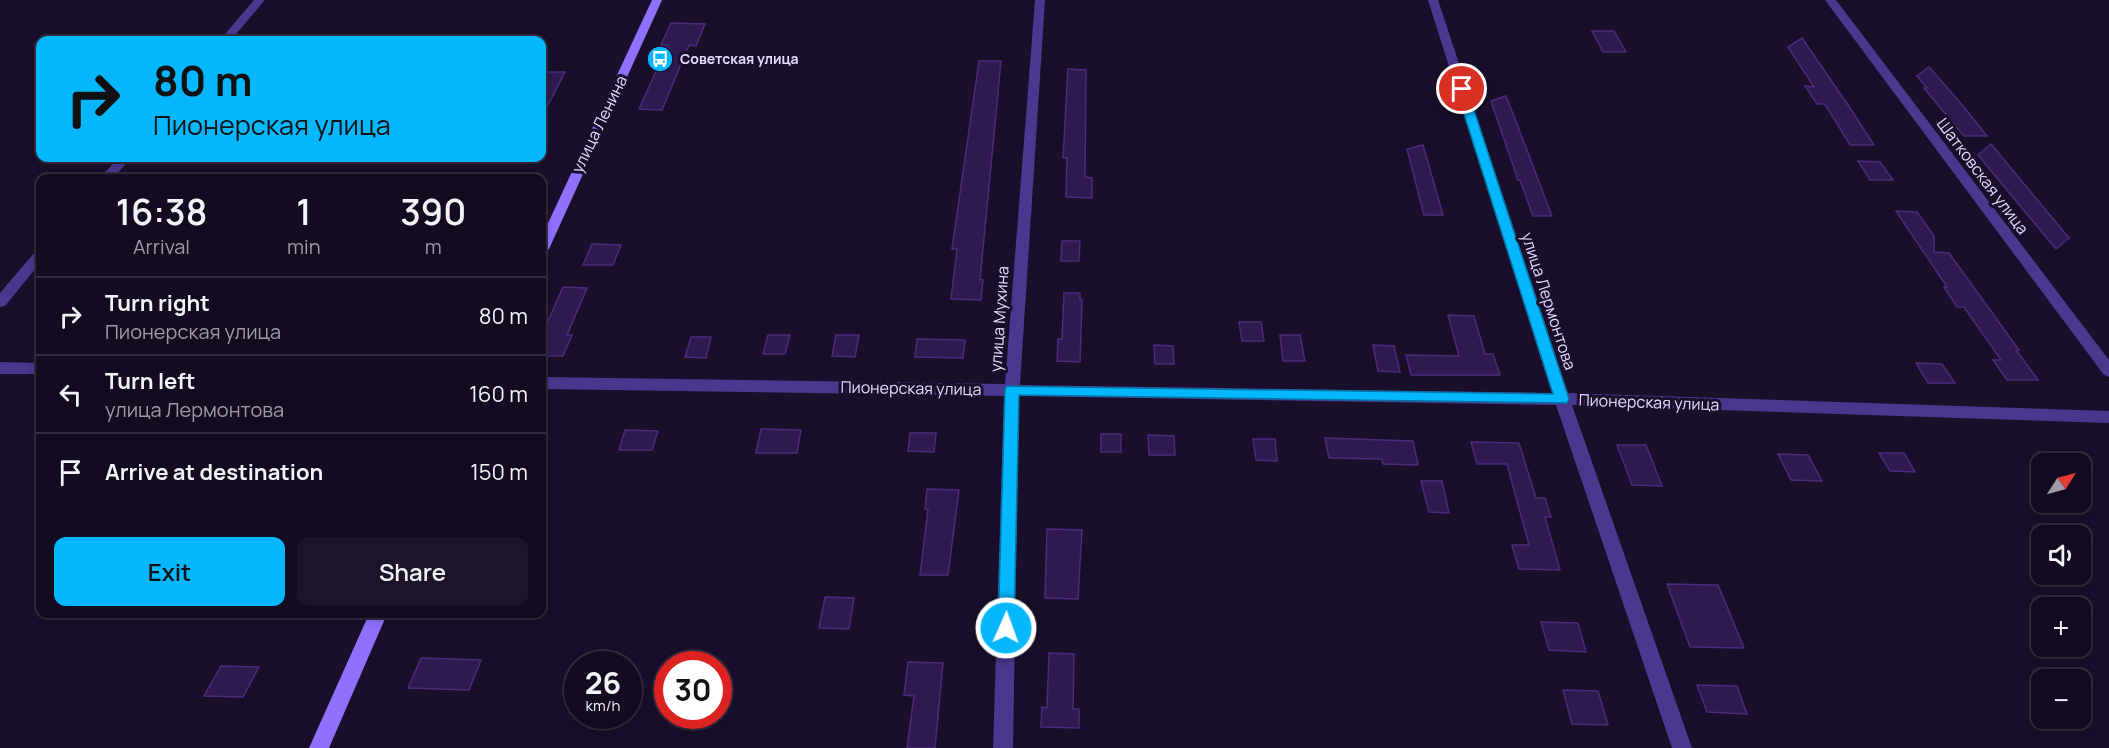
<!DOCTYPE html>
<html lang="en">
<head>
<meta charset="utf-8">
<style>
	:root { --surface:#130b20; --page:#1c1429; --text:#f1f3f6; --muted:#9d9ba5; --line:#322b3e; --accent:#05b7ff }
	body { margin:0; font-family:Manrope,sans-serif; background:var(--page); color:var(--text); height:100vh; display:flex; flex-direction:column; font-size:22px; white-space:nowrap }
	* { box-sizing:border-box; margin:0 }
	p { font-size:20px; color:var(--muted) }
	.icon { flex:none; width:33px; height:33px; fill:none; stroke:currentColor; stroke-width:2; stroke-linecap:round; stroke-linejoin:round }
	.map { position:relative; flex:1; overflow:hidden }
	.details { position:absolute; left:36px; top:174px; width:510px; height:444px; display:flex; flex-direction:column; background:var(--surface); border-radius:12px; box-shadow:0 3px 9px #0003,0 0 0 2px var(--line) }
	.details>* { flex:none }
	.top-card { position:absolute; left:36px; top:36px; width:510px; height:126px; border-radius:12px; box-shadow:0 3px 9px #0003,0 0 0 2px var(--line); background:#05b7ff; color:#111; overflow:hidden }
	.needle { width:39px; rotate:54deg }
	.controls { position:absolute; left:2031px; top:453px; display:grid; gap:12px }
	.controls a { display:grid; place-items:center; width:60px; height:60px; border-radius:12px; background:var(--surface); box-shadow:0 3px 9px #0003,0 0 0 2px var(--line); font-size:30px }
	.speed { position:absolute; left:564px; top:651px; display:flex; gap:12px; font-size:30px; font-weight:700; text-align:center }
	.speed>* { display:grid; place-content:center; width:78px; height:78px; border-radius:50%; background:var(--surface); box-shadow:0 3px 9px #0003,0 0 0 2px var(--line); line-height:1 }
	.speed small { font-size:15px; font-weight:400 }
	.speed .limit { border:9px solid #d22; background:#fff; color:#111 }
	.pin { position:absolute; display:grid; place-items:center; width:51px; height:51px; color:#fff; margin:-26px; border:3px solid #fff; border-radius:50%; box-shadow:0 2px 6px #0007 }
	.me { position:absolute; width:66px; margin:-33px; rotate:2deg; stroke-linejoin:round; filter:drop-shadow(0 0 4px #0008) }
	.turn { display:flex; align-items:center; gap:21px; height:126px; padding:0 18px; font-size:27px }
	.turn .icon { width:78px; height:78px; stroke-width:2.5 }
	.turn b { display:block; font-size:42px; line-height:51px }
	.eta { display:flex; justify-content:space-evenly; align-items:center; height:102px; text-align:center }
	.eta b { font-size:36px; font-weight:600; line-height:42px }
	.action { display:flex; gap:12px; margin-top:auto; padding:12px 18px }
	.action a { flex:1; height:69px; border-radius:12px; background:var(--accent); color:#111; font-size:24px; font-weight:600; line-height:69px; text-align:center }
	.action a+a { background:var(--page); color:var(--text) }
	ul { padding:0; list-style:none }
	li { display:flex; align-items:center; gap:18px; height:78px; padding:0 18px; border-top:2px solid var(--line) }
	li div { flex:1 }
	li b { display:block; font-size:22px }
	li em { font-style:normal }
	.map>svg:first-child { display:block }
	.building { fill:#2e1a4e; stroke:#4a2a7b; stroke-width:1.5 }
	.lines { fill:none; stroke-linecap:round; stroke-linejoin:round }
	.street { fill:#4a378e; fill-rule:evenodd }
	.secondary { fill:#8f70ff; fill-rule:evenodd }
	.route { fill:#05b7ff; stroke:#0377a6; stroke-width:1.5 }
	.labels { text-anchor:middle; stroke-width:6; stroke-linejoin:round; paint-order:stroke }
	.far-poi-label { font-size:14px; font-weight:bold; fill:#e5d9ff; stroke:#190f2b; text-anchor:start }
	.street-label { font-size:16px; fill:#e5d9ff; stroke:#190f2b }
</style>
</head>
<body>
<div class="map">
<svg width="2109" height="748" viewBox="0 0 2109 748">
	<rect width="100%" height="100%" fill="#190f2b"/>
	<g class="building">
		<polygon points="671,23 705,24 696,46 689,45 662,110 639,109 668,45 661,45"/>
		<polygon points="1592,31 1614,31 1626,52 1603,52"/>
		<polygon points="1802,38 1848,105 1874,145 1850,145 1825,104 1817,104 1805,86 1814,87 1788,47"/>
		<polygon points="979,61 1001,61 980,280 983,280 981,300 951,299 957,249 952,249"/>
		<polygon points="1929,67 1963,106 1987,136 1964,136 1938,105 1924,88 1927,88 1917,76"/>
		<polygon points="1068,69 1086,70 1085,177 1092,178 1092,198 1066,197 1067,158 1063,158"/>
		<polygon points="542,72 565,72 542,117"/>
		<polygon points="1506,96 1525,145 1552,216 1533,216 1520,180 1518,180 1491,101"/>
		<polygon points="1991,144 2069,238 2056,249 1978,155"/>
		<polygon points="1423,145 1443,215 1424,215 1407,149"/>
		<polygon points="1858,161 1880,162 1893,180 1870,180"/>
		<polygon points="1896,211 1917,212 1934,236 1934,252 1949,253 2019,350 2016,350 2038,380 2007,380 1993,360 2001,360 1964,307 1957,307 1944,287 1947,287"/>
		<polygon points="1062,241 1080,241 1079,261 1061,261"/>
		<polygon points="592,244 621,245 613,265 583,265"/>
		<polygon points="563,287 587,288 567,335 572,335 563,356 542,356 542,335"/>
		<polygon points="1064,293 1080,293 1080,300 1082,300 1080,362 1057,361 1058,339 1062,339"/>
		<polygon points="1448,315 1474,316 1485,354 1493,354 1500,375 1411,375 1406,355 1459,356"/>
		<polygon points="1239,322 1261,322 1264,341 1242,341"/>
		<polygon points="768,335 790,335 785,354 763,354"/>
		<polygon points="836,335 859,335 855,357 832,356"/>
		<polygon points="1280,335 1300,335 1305,361 1283,361"/>
		<polygon points="691,337 711,337 706,358 685,357"/>
		<polygon points="917,339 965,340 963,358 915,357"/>
		<polygon points="1154,345 1173,346 1174,364 1155,364"/>
		<polygon points="1373,345 1394,346 1400,372 1378,371"/>
		<polygon points="1916,363 1942,364 1955,383 1928,383"/>
		<polygon points="761,429 801,430 797,453 756,453"/>
		<polygon points="625,430 658,431 652,450 619,450"/>
		<polygon points="910,433 936,433 934,452 908,451"/>
		<rect x="1101" y="434" width="20" height="18"/>
		<polygon points="1148,435 1174,436 1175,455 1149,455"/>
		<polygon points="1325,438 1413,441 1418,465 1383,464 1382,459 1329,458"/>
		<polygon points="1253,439 1275,439 1277,461 1256,460"/>
		<polygon points="1471,442 1519,443 1536,498 1545,498 1551,517 1545,517 1560,570 1519,569 1512,545 1529,545 1507,464 1477,464"/>
		<polygon points="1617,445 1646,445 1662,486 1632,485"/>
		<polygon points="1879,453 1904,453 1915,472 1890,471"/>
		<polygon points="1778,454 1808,455 1822,481 1791,480"/>
		<polygon points="1421,481 1442,481 1449,513 1429,512"/>
		<polygon points="927,489 959,490 948,575 920,575 928,509 925,509"/>
		<polygon points="1047,529 1082,530 1078,599 1045,598"/>
		<polygon points="1667,584 1718,585 1744,648 1690,647"/>
		<polygon points="825,597 854,598 849,629 819,628"/>
		<polygon points="1541,622 1578,623 1586,652 1549,650"/>
		<polygon points="1049,653 1074,654 1073,709 1079,709 1079,728 1041,727 1042,707 1047,708"/>
		<polygon points="421,658 481,660 469,690 408,688"/>
		<polygon points="908,662 943,663 935,748 907,748 914,696 904,695"/>
		<polygon points="221,666 259,667 243,697 204,696"/>
		<polygon points="1697,685 1737,686 1747,714 1707,712"/>
		<polygon points="1563,690 1598,691 1608,725 1572,724"/>
	</g>
	<g class="lines">
		<g class="street">
			<polygon points="254,0 265,0 231,40 220,40"/>
			<polygon points="1035,0 1045,0 1020,385 1552,393 1428,0 1438,0 1568,393 2109,411 2109,423 1572,405 1692,748 1672,748 1556,405 1019,396 1013,748 993,748 1004,396 542,389 542,377 1005,384"/>
			<polygon points="1825,0 1836,0 2109,360 2109,377 2104,375"/>
			<polygon points="118,158 131,158 113,178 100,178"/>
			<polygon points="40,250 40,263 5,306 0,307 0,293 35,252"/>
			<polygon points="0,362 40,363 40,374 0,374"/>
		</g>
		<g class="secondary">
			<polygon points="652,0 662,0 549,249 542,254 542,236"/>
			<polygon points="369,614 387,614 329,748 309,748"/>
		</g>
	</g>
	<polygon class="route" points="1462,86 1467,89 1569,399 1567,403 1019,395 1014,628 1011,634 1006,636 1000,634 998,628 1005,389 1007,386 1553,394 1456,89"/>
	<defs>
		<g id="bus-disc" transform="scale(1.35)"><circle r="9.5" fill="#05b7ff" stroke="#190f2b"/><path d="M-5-6H5V4H4V6H2V4H-2V6H-4V4H-5ZM-3.5-4V0h7V-4ZM-3.5 1.2v1.5H-2V1.2ZM2 1.2v1.5H3.5V1.2Z" fill="#fff"/></g>
	</defs>
	<g fill-rule="evenodd">
		<use href="#bus-disc" x="660" y="59"/>
	</g>
	<g class="labels">
		<g class="far-poi-label">
			<text x="680" y="64">Советская улица</text>
		</g>
		<g class="street-label">
			<text transform="translate(599 124) rotate(-64)" y="6">улица Ленина</text>
			<text transform="translate(1983 176) rotate(53)" y="6">Шатковская улица</text>
			<text transform="translate(1549 301) rotate(72)" y="6">улица Лермонтова</text>
			<text transform="translate(999 319) rotate(-86)" y="6">улица Мухина</text>
			<text transform="translate(911 388) rotate(1)" y="6">Пионерская улица</text>
			<text transform="translate(1649 402) rotate(2)" y="6">Пионерская улица</text>
		</g>
	</g>
</svg>
<div class="controls">
<a><svg class="needle" viewBox="-14 -14 28 28"><path d="M0-13l5 13h-10z" fill="#e53935"/><path d="M0 13l5-13h-10z" fill="#9d9ba5"/></svg></a>
<a><svg class="icon" aria-label="sound" viewBox="0 0 24 24"><path d="M4 9h4l5-4v14l-5-4H4zM17 9q2 3 0 6"/></svg></a>
<a>+</a>
<a>−</a>
</div>
<div class="speed"><div>26<small>km/h</small></div><div class="limit">30</div></div>
<div class="pin" style="left:1462px;top:89px;background:#d93025"><svg class="icon" aria-label="arrive" viewBox="0 0 24 24"><path d="M6 21V4h12l-3 4 3 4H6"/></svg></div>
<svg class="me" style="left:1006px;top:628px" viewBox="-20 -20 40 40"><circle r="17" fill="#05b7ff" stroke="#fff" stroke-width="3"/><path d="M0-11L8 9 0 5-8 9z" fill="#fff"/></svg>
<div class="top-card">
<div class="turn"><svg class="icon" aria-label="right" viewBox="0 0 24 24"><path d="M7 20v-9h11M14 6l5 5-5 5"/></svg><div><b>80 m</b>Пионерская улица</div></div>
</div>
<section class="details">
<div class="eta">
<div><b>16:38</b><p>Arrival</p></div>
<div><b>1</b><p>min</p></div>
<div><b>390</b><p>m</p></div>
</div>
<ul>
<li><svg class="icon" aria-label="right" viewBox="0 0 24 24"><path d="M7 20v-9h11M14 6l5 5-5 5"/></svg><div><b>Turn right</b><p>Пионерская улица</p></div><em>80 m</em></li>
<li><svg class="icon" aria-label="left" viewBox="0 0 24 24"><path d="M17 20v-9H6M10 6l-5 5 5 5"/></svg><div><b>Turn left</b><p>улица Лермонтова</p></div><em>160 m</em></li>
<li><svg class="icon" aria-label="arrive" viewBox="0 0 24 24"><path d="M6 21V4h12l-3 4 3 4H6"/></svg><div><b>Arrive at destination</b></div><em>150 m</em></li>
</ul>
<div class="action"><a>Exit</a><a>Share</a></div>
</section>
</div>
</body>
</html>
